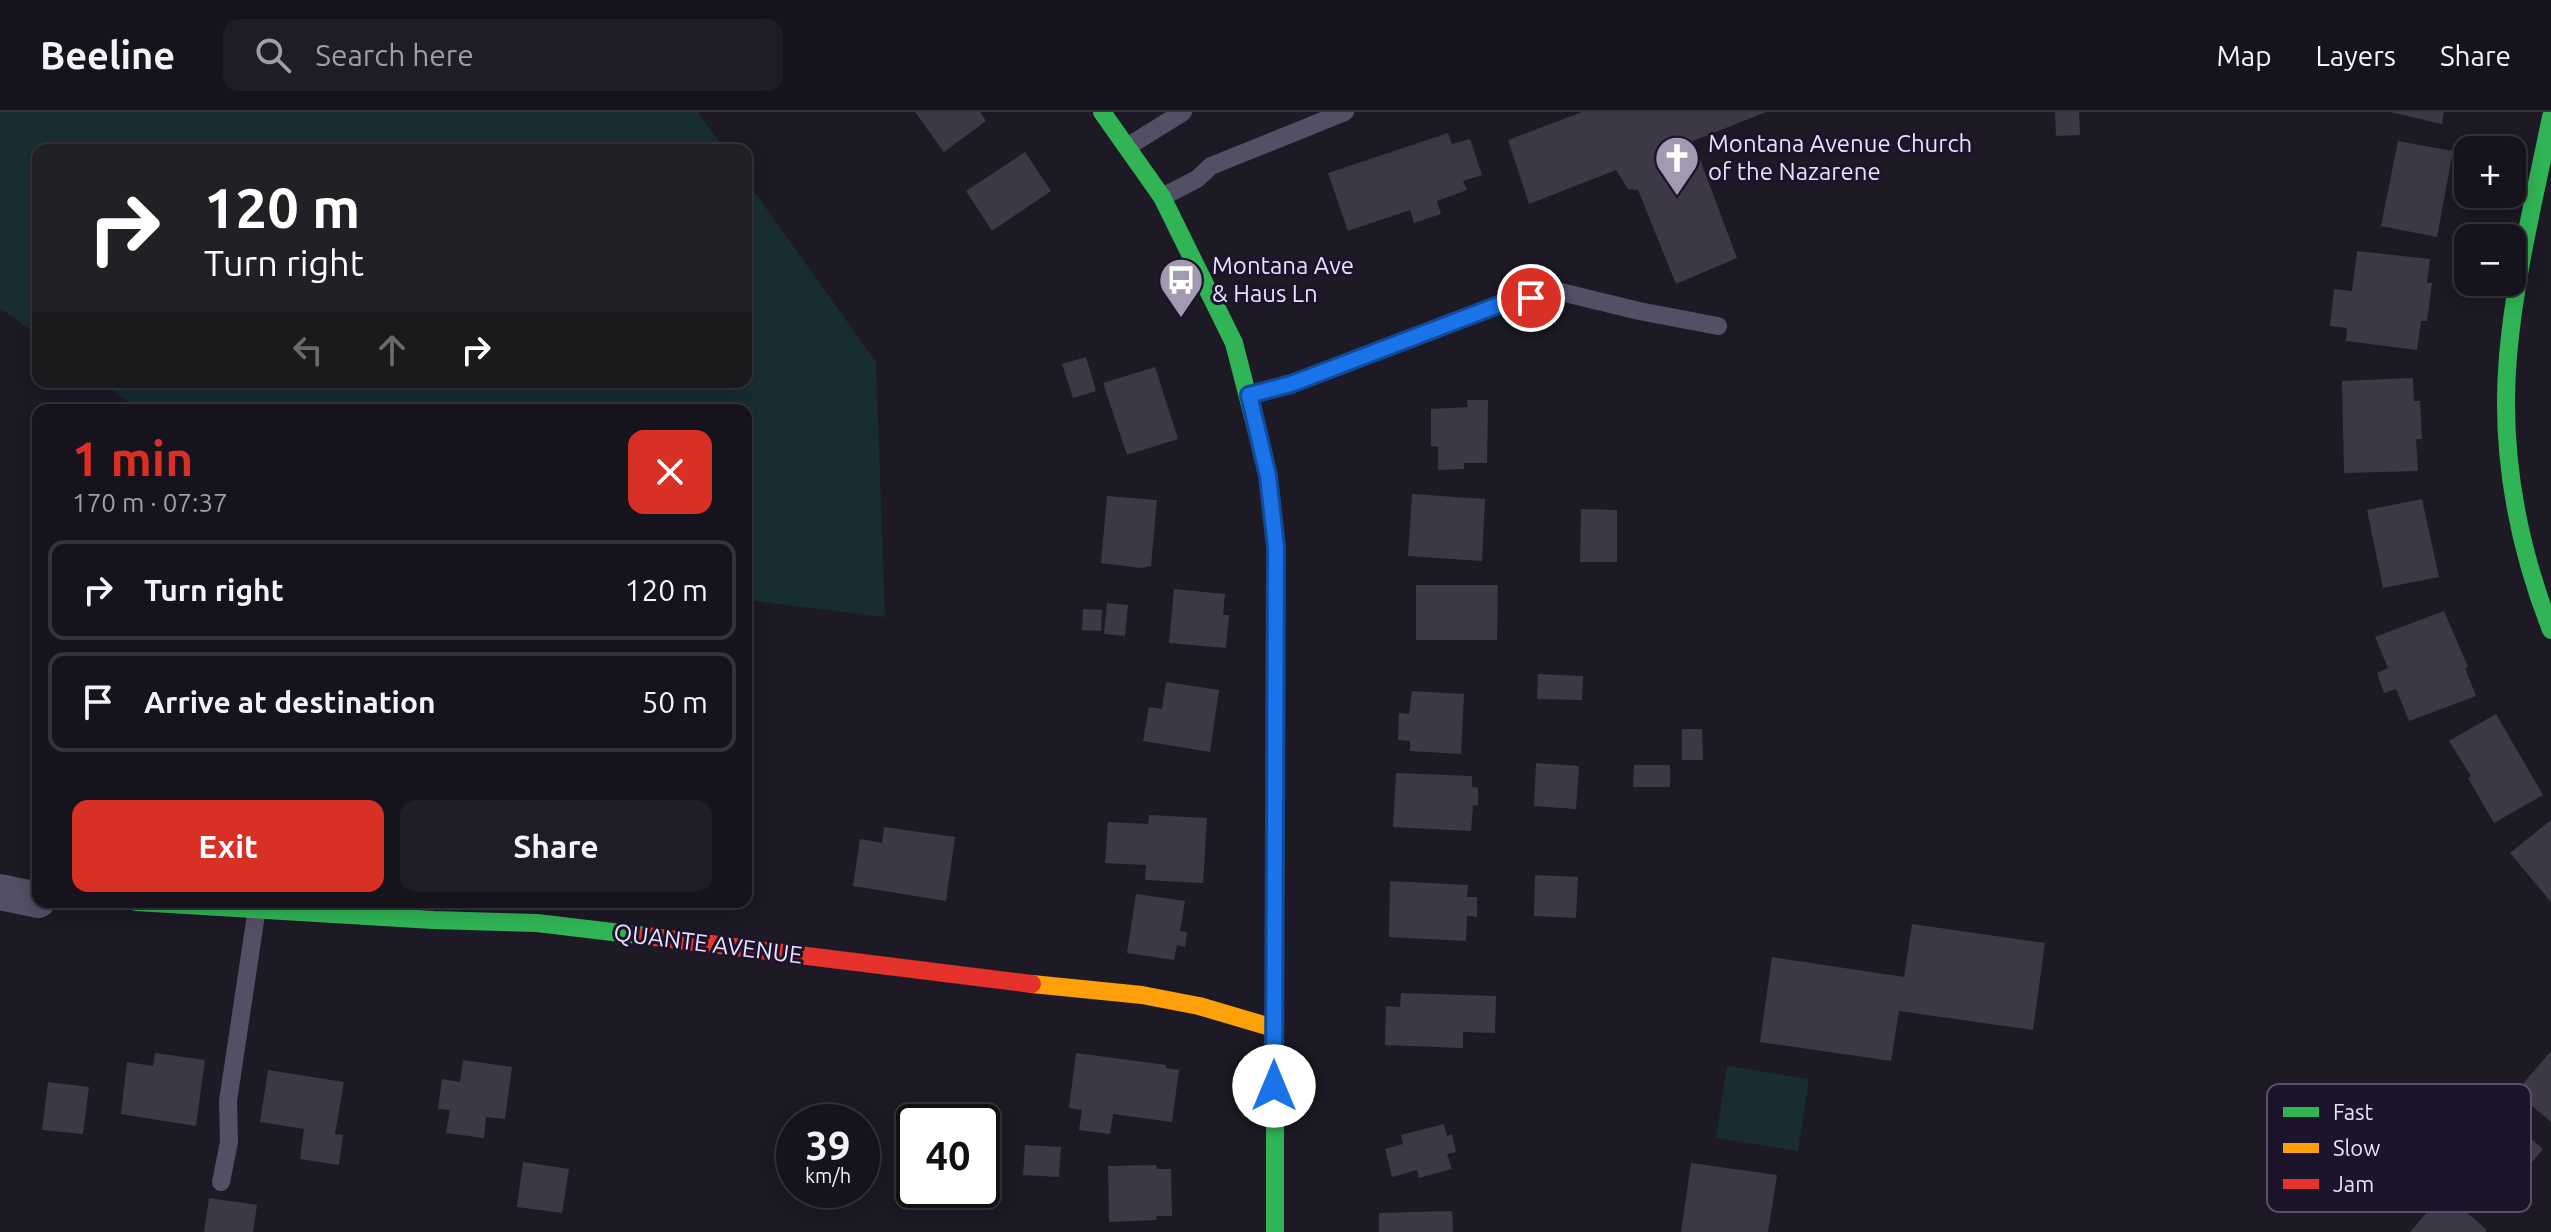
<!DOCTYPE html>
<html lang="en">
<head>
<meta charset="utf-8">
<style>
	:root { --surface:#16131c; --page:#1f1c25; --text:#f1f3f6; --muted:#9e9ea3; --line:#35323b; --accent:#d93025 }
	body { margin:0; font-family:Ubuntu,sans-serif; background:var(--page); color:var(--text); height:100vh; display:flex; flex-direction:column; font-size:30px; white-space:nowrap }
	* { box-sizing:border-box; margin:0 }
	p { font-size:26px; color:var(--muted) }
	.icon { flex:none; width:44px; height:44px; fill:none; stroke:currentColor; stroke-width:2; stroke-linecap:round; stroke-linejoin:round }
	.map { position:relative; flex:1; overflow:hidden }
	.panel { position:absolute; left:32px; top:292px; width:720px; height:504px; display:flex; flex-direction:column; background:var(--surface); border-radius:16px; box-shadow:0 4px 20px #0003,0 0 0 2px var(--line) }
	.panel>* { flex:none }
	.banner { position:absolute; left:32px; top:32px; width:720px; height:244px; border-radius:16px; box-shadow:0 4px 20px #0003,0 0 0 2px var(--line); background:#202124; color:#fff; overflow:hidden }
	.tools { position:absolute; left:2454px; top:24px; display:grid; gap:16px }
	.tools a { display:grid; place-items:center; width:72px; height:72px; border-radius:16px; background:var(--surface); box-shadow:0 4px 20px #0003,0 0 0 2px var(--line); font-size:40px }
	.speed { position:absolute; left:776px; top:992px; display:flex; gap:16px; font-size:40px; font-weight:700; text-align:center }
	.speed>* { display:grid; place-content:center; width:104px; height:104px; border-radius:50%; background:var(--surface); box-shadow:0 4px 20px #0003,0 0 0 2px var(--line); line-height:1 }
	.speed small { font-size:20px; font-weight:400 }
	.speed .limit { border:4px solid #111; border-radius:12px; background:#fff; color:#111 }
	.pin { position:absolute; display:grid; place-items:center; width:68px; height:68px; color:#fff; margin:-34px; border:4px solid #fff; border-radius:50%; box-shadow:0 2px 8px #0007 }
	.me { position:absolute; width:88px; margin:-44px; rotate:0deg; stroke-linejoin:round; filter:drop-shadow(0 0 6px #0008) }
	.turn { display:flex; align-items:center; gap:28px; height:168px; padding:0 40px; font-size:36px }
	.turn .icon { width:104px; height:104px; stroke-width:2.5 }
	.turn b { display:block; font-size:56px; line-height:68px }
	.lanes { display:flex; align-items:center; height:76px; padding:0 40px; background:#0003; justify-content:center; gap:40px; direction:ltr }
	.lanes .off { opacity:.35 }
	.round { display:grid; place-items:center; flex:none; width:84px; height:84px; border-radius:16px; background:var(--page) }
	.summary { display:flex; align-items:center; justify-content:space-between; height:136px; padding:0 40px }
	h1 { font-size:48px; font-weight:600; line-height:60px; color:var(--accent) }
	.cta { display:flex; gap:16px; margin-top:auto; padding:16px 40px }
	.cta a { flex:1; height:92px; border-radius:16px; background:var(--accent); color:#fff; font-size:32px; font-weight:600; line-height:92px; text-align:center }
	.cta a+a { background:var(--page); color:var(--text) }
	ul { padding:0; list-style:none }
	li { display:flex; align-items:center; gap:24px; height:100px; margin:0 16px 12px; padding:0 24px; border:4px solid var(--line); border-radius:16px }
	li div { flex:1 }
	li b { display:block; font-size:30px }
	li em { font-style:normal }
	header { display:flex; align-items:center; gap:48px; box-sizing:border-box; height:112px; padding:0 40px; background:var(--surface); border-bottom:2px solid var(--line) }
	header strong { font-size:38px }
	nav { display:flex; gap:44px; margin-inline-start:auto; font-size:28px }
	.search { width:560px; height:72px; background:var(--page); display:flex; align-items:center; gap:20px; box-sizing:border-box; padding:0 28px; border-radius:16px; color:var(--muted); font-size:30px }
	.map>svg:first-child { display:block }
	.green { fill:#182d32 }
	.building { fill:#3d3846 }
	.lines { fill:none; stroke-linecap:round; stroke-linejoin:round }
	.lane { stroke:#534f65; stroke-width:18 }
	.street { stroke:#534f65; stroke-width:36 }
	.fast { stroke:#30b455; stroke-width:18 }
	.slow { stroke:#ff9f0a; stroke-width:18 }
	.jam { stroke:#e5322d; stroke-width:18 }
	.route-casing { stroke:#114b97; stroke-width:20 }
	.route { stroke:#1a73e8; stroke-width:14 }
	.labels { text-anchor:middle; stroke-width:6; stroke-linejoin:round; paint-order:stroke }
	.poi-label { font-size:24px; fill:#e8e0fc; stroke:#1b142a; text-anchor:start }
	.street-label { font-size:24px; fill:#e8e0fc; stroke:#1b142a }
	.key { fill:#1b142a; stroke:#585169; stroke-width:2 }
	.key-label { font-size:22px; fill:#e8e0fc }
</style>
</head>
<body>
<header>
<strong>Beeline</strong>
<div class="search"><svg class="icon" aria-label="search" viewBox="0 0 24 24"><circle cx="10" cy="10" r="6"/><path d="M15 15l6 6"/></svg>Search here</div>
<nav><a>Map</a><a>Layers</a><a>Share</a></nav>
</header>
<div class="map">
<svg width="2551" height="1120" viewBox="0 0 2551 1120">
	<rect width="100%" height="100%" fill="#1d1925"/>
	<g class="green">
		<polygon points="0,0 698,0 725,38 38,38 38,224 0,196"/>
		<polygon points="746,68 876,250 885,505 746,488 746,298 139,298 101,270 746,270"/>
		<polygon points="1727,954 1809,967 1798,1039 1716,1026"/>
	</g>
	<g class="building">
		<polygon points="915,0 980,0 986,9 944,40"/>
		<polygon points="1582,0 1766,0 1693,29 1737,146 1676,172 1638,78 1628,77 1616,58 1529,92 1508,28"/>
		<polygon points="2055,0 2079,0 2080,23 2056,24"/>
		<polygon points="2390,0 2444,0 2442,12"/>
		<polygon points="1448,21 1452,32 1470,27 1482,63 1463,69 1467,78 1437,89 1441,102 1414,111 1410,98 1348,119 1328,61"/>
		<polygon points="2398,29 2453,39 2437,125 2381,114"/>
		<polygon points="1025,40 1051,79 992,119 966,79"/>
		<polygon points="2357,139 2430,147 2427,171 2432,171 2427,209 2421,209 2417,238 2346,229 2347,216 2330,214 2334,177 2352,179"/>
		<polygon points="1086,245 1096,279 1073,286 1062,252"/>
		<polygon points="1155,255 1178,327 1127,343 1103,271"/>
		<polygon points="2413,266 2414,289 2420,289 2422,327 2416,327 2418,359 2344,361 2342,269"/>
		<polygon points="1467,288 1488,288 1487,351 1464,351 1464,357 1438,358 1438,335 1431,334 1431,297 1468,295"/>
		<polygon points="1412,382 1485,387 1482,449 1408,444"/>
		<polygon points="1107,384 1157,388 1151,454 1141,456 1101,451"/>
		<polygon points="2422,387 2439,465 2383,476 2367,398"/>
		<polygon points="1581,397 1617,398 1617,450 1580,450"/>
		<polygon points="1416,473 1498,473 1497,528 1416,528"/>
		<polygon points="1174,477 1225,482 1223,503 1229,503 1226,536 1169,531"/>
		<polygon points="1107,491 1128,493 1125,524 1104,522"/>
		<polygon points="1083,497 1102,498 1101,519 1082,518"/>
		<polygon points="2444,499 2468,555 2465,556 2476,584 2409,609 2396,577 2384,581 2377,561 2388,556 2375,525"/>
		<polygon points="1538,562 1583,564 1582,588 1537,587"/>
		<polygon points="1166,570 1219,578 1210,640 1143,629 1149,595 1162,597"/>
		<polygon points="1412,579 1464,582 1461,642 1410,639 1410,629 1398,628 1399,601 1409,602"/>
		<polygon points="2496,602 2543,683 2494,711 2468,666 2471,664 2449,629"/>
		<polygon points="1682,617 1702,617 1703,648 1682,648"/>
		<polygon points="1536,651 1579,654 1576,697 1534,694"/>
		<polygon points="1634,653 1670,653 1670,675 1633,675"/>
		<polygon points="1396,661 1472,664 1472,675 1478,676 1478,694 1473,693 1471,719 1393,715"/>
		<polygon points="1149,703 1207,706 1203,771 1145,768 1146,753 1105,751 1108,710 1148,712"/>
		<polygon points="2551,708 2551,790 2510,741"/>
		<polygon points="884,715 955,725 946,789 853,774 860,727 882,731"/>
		<polygon points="1535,763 1578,765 1576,806 1534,804"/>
		<polygon points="1390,769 1468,773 1467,785 1477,785 1477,805 1467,804 1466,829 1389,825"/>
		<polygon points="1136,782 1185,789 1180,819 1187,820 1185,835 1177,833 1174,848 1127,841"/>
		<polygon points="1912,812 2045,831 2033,918 1899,899 1891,949 1760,930 1772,845 1904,865"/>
		<polygon points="1401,881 1496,884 1495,921 1463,920 1463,936 1385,933 1386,894 1400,895"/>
		<polygon points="2551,939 2551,1010 2516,980"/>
		<polygon points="155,941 205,948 196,1014 121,1002 127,950 153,954"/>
		<polygon points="1076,941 1166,953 1166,956 1179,958 1172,1010 1113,1002 1110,1022 1079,1018 1082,998 1069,996"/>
		<polygon points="463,948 512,955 505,1007 486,1005 484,1026 446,1021 450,998 438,997 442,967 460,970"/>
		<polygon points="268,958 344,970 335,1022 343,1023 339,1053 300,1047 304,1017 260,1010"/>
		<polygon points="48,970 89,975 83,1022 42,1018"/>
		<polygon points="2501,1001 2543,1037 2492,1098 2450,1061"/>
		<polygon points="1444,1012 1447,1024 1452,1022 1456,1040 1447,1042 1452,1057 1419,1066 1417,1058 1392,1065 1385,1037 1403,1032 1401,1023"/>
		<polygon points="1025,1033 1061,1035 1059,1065 1023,1063"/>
		<polygon points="523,1050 569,1057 562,1101 517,1095"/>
		<polygon points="1691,1051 1777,1063 1768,1120 1681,1120"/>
		<polygon points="1156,1053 1157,1057 1171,1057 1172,1104 1157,1104 1156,1108 1109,1110 1108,1054"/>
		<polygon points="2444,1081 2487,1118 2485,1120 2410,1120"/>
		<polygon points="209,1086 257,1093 253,1120 204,1120"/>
		<polygon points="1452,1099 1453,1120 1379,1120 1379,1101"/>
	</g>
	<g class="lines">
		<g class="lane">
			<polyline points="1127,35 1183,0"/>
			<polyline points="1162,85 1197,67 1211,54 1345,0"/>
			<polyline points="1250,283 1291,272 1501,192 1561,180 1639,199 1718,214"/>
			<polyline points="221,1070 229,1030 228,989 257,796"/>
		</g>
		<polyline class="street" points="0,780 38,788"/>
		<g class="fast">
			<polyline points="1102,0 1162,85 1234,231 1260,332"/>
			<path d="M2551,5C2535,84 2515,163 2508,244C2500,338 2517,431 2551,518"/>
			<polyline points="136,790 433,808 537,811 646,824"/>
			<polyline points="1275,1120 1275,798"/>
		</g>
		<g class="slow">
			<polyline points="1260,332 1268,364 1276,435 1275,798"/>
			<polyline points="1032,872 1142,883 1199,894 1274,916"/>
		</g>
		<polyline class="jam" points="646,824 1032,872"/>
	</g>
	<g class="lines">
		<g class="route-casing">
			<polyline id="route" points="1274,974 1276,435 1268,364 1249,283 1291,272 1501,192 1531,186"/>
		</g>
		<use href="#route" class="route"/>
	</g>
	<defs>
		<g id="church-pin" transform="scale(2.3)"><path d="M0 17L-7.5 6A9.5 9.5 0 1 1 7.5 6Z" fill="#a19ab1" stroke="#1b142a"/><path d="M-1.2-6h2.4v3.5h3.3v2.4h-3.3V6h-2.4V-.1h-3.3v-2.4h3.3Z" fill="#fff"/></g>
		<g id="bus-pin" transform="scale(2.3)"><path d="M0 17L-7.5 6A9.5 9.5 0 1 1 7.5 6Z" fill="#a19ab1" stroke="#1b142a"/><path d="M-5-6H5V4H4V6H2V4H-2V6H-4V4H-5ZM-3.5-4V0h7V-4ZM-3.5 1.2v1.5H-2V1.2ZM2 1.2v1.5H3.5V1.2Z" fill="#fff"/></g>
	</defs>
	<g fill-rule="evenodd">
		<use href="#church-pin" x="1677" y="46"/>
		<use href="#bus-pin" x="1181" y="168"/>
	</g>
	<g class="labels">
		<g class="poi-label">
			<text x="1708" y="40">Montana Avenue Church<tspan x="1708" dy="28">of the Nazarene</tspan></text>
			<text x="1212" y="162">Montana Ave<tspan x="1212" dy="28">&amp; Haus Ln</tspan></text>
		</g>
		<g class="street-label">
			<text transform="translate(708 832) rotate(7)" y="8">QUANTE AVENUE</text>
		</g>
	</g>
	<rect x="2267" y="972" width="264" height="128" rx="12" class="key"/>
	<rect x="2283" y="995" width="36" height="10" fill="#30b455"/>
	<rect x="2283" y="1031" width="36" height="10" fill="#ff9f0a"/>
	<rect x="2283" y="1067" width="36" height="10" fill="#e5322d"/>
	<g class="key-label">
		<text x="2333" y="1008">Fast</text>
		<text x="2333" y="1044">Slow</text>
		<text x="2333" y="1080">Jam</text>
	</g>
</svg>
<div class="tools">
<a>+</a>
<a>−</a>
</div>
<div class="speed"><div>39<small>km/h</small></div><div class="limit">40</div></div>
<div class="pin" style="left:1531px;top:186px;background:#d93025"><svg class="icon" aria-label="arrive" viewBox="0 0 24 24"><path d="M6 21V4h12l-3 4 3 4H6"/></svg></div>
<svg class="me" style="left:1274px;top:974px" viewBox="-20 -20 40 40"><circle r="19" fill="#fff"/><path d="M0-13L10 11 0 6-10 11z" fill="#1a73e8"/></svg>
<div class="banner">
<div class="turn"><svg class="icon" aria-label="right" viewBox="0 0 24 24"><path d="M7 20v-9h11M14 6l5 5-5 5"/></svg><div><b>120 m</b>Turn right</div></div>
<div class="lanes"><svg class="icon off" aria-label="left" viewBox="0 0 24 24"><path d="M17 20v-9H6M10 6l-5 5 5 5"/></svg><svg class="icon off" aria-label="ahead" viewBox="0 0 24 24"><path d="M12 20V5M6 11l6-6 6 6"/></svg><svg class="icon" aria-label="right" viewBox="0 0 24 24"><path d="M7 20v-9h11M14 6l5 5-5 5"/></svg></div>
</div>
<section class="panel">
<div class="summary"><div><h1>1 min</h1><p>170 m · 07:37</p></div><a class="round" style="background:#d93025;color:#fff"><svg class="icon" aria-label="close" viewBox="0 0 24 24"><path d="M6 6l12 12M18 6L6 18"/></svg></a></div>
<ul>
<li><svg class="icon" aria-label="right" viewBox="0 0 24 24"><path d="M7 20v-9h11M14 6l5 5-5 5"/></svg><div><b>Turn right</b></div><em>120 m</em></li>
<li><svg class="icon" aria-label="arrive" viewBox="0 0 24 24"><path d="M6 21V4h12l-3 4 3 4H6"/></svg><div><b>Arrive at destination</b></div><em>50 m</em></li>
</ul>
<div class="cta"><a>Exit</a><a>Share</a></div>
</section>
</div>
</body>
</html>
